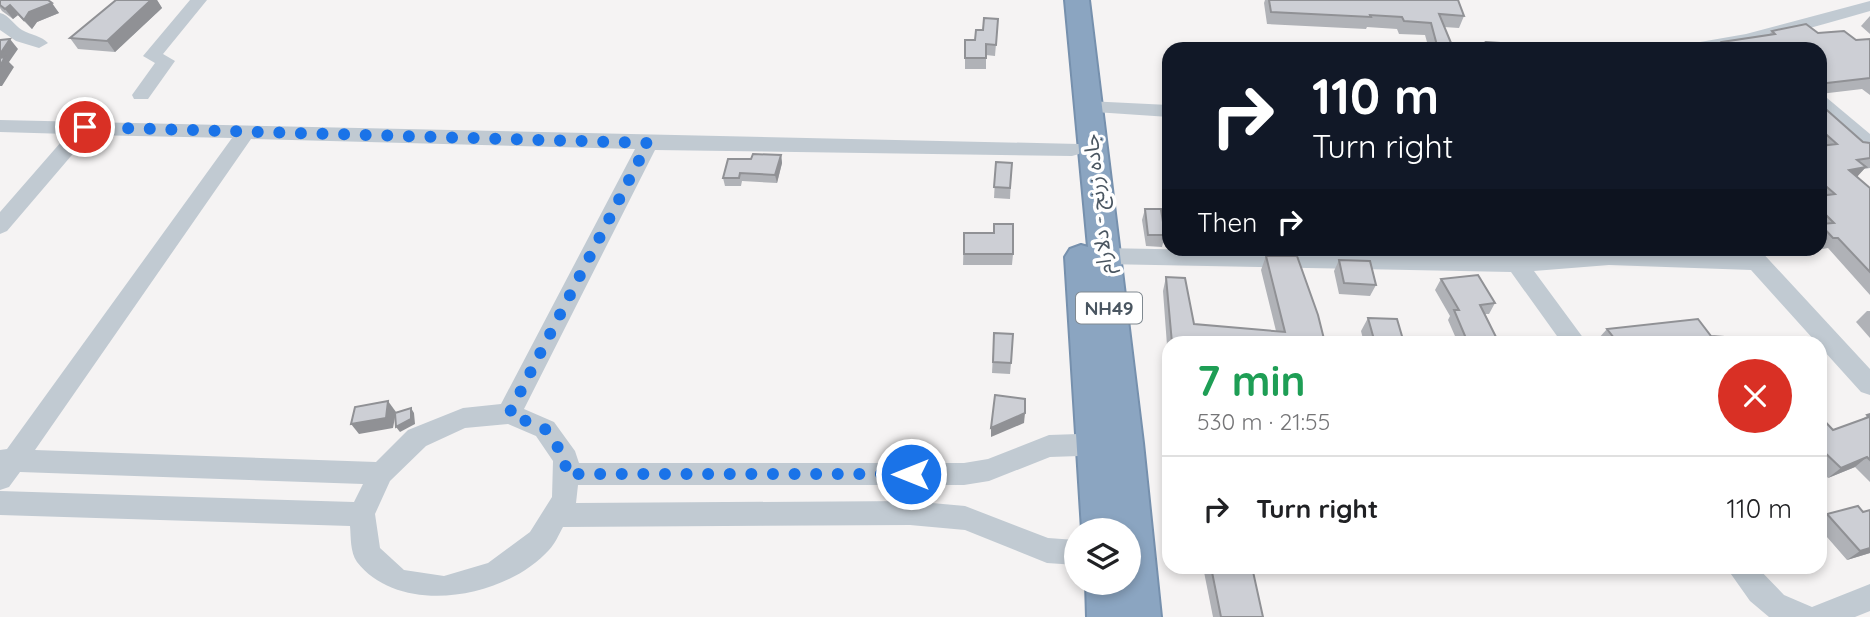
<!DOCTYPE html>
<html lang="en">
<head>
<meta charset="utf-8">
<style>
	:root { --surface:#fff; --page:#f6f6f6; --text:#202124; --muted:#757577; --line:#e0e0e0 }
	body { margin:0; font-family:Quicksand,"Noto Sans Arabic",sans-serif; background:var(--page); color:var(--text); height:100vh; display:flex; flex-direction:column; font-size:26px; white-space:nowrap }
	* { box-sizing:border-box; margin:0 }
	p { font-size:23px; color:var(--muted) }
	.icon { flex:none; width:38px; height:38px; fill:none; stroke:currentColor; stroke-width:2; stroke-linecap:round; stroke-linejoin:round }
	.map { position:relative; flex:1; overflow:hidden }
	.details { position:absolute; left:1162px; top:336px; width:665px; height:238px; display:flex; flex-direction:column; background:var(--surface); border-radius:21px; box-shadow:0 4px 10px #0003 }
	.details>* { flex:none }
	.top-card { position:absolute; left:1162px; top:42px; width:665px; height:214px; border-radius:21px; box-shadow:0 4px 10px #0003; background:#111827; color:#fff; overflow:hidden }
	.buttons { position:absolute; left:1064px; top:518px; display:grid; gap:14px }
	.buttons a { display:grid; place-items:center; width:77px; height:77px; border-radius:50%; background:var(--surface); box-shadow:0 4px 10px #0003; font-size:35px }
	.pin { position:absolute; display:grid; place-items:center; width:60px; height:60px; color:#fff; margin:-30px; border:4px solid #fff; border-radius:50%; box-shadow:0 2px 7px #0007 }
	.me { position:absolute; width:77px; margin:-38px; rotate:270deg; stroke-linejoin:round; filter:drop-shadow(0 0 5px #0008) }
	.turn { display:flex; align-items:center; gap:24px; height:147px; padding:0 35px; font-size:32px }
	.turn .icon { width:91px; height:91px; stroke-width:2.5 }
	.turn b { display:block; font-size:49px; line-height:60px }
	.then { display:flex; align-items:center; height:66px; padding:0 35px; background:#0003; gap:14px; font-size:26px }
	.round { display:grid; place-items:center; flex:none; width:74px; height:74px; border-radius:37px; background:var(--page) }
	.head { display:flex; align-items:center; justify-content:space-between; height:119px; padding:0 35px }
	h1 { font-size:42px; font-weight:700; line-height:52px; color:#1e9e55 }
	ul { padding:0; list-style:none }
	li { display:flex; align-items:center; gap:21px; height:105px; padding:0 35px; border-top:2px solid var(--line) }
	li div { flex:1 }
	li b { display:block; font-size:26px }
	li em { font-style:normal }
	.map>svg:first-child { display:block }
	.lines { fill:none; stroke-linecap:round; stroke-linejoin:round }
	.highway-casing { stroke:#7690ad; stroke-width:4 }
	.minor { fill:#c1cad2; fill-rule:evenodd }
	.highway { fill:#8ba5c1; fill-rule:evenodd }
	.wall { fill:#b0b2b7 }
	.shaded-wall { fill:#909195 }
	.building { fill:#cdcfd5; stroke:#909195; stroke-width:2 }
	.route { stroke:#1a73e8; stroke-width:12; stroke-dasharray:0 21.6 }
	.labels { text-anchor:middle; stroke-width:7; stroke-linejoin:round; paint-order:stroke }
	.shield { fill:#fff; stroke:#808990; stroke-width:2 }
	.shield-label { font-size:19px; font-weight:bold; fill:#4a5661 }
	.street-label { font-size:21px; fill:#4a5661; stroke:#fff }
</style>
</head>
<body>
<div class="map">
<svg width="1870" height="617" viewBox="0 0 1870 617">
	<rect width="100%" height="100%" fill="#f5f3f3"/>
	<g class="lines">
		<g class="highway-casing">
			<polygon id="highway" points="1065,0 1089,0 1143,443 1161,617 1087,617 1086,583 1129,583 1129,530 1082,530 1065,257 1070,249 1081,245 1088,247"/>
		</g>
		<g class="minor">
			<polygon points="190,0 207,0 163,54 175,61 148,99 134,99 132,95 155,63 143,56"/>
			<path d="M1870,1V11C1805,29 1748,49 1680,49L1683,45L1746,34Z"/>
			<path d="M0,13C9,15 14,25 22,30C31,35 42,36 48,43L39,48L16,41L0,30Z"/>
			<polygon points="1820,96 1827,98 1870,134 1870,152 1863,150 1820,112"/>
			<polygon points="1087,101 1169,105 1169,117 1080,111 1078,107 1080,103"/>
			<path d="M0,120L1079,144L1082,149L1079,154L1072,156L655,150L524,409L554,422L575,451L579,463H964L988,459L1049,435L1108,433L1117,436L1121,444L1117,452L1108,455L1050,457L989,481L964,485H578L576,503L910,501L965,506L1048,538L1076,540V565L1047,563L965,530L910,525L563,527C559,534 555,544 549,550C505,599 400,617 357,562C350,552 351,537 350,526L0,515V491L354,502L363,484L20,472L9,487L0,490V450L7,449L232,138L89,135L7,231L0,234V212L68,134L0,132ZM251,139L635,149L501,404L463,408L408,430L376,462L35,450ZM508,424L536,436L553,461L552,497L530,532L488,563L444,576L404,570L380,548L375,514L390,481L426,446L465,428Z"/>
			<polygon points="1103,248 1517,256 1609,249 1737,253 1738,248 1758,248 1870,369 1870,395 1861,392 1751,270 1609,265 1534,271 1587,343 1562,343 1511,272 1103,264 1095,262 1092,256 1095,250"/>
			<polygon points="1726,567 1757,567 1784,595 1812,607 1870,584 1870,611 1855,617 1769,617 1750,601"/>
		</g>
		<use href="#highway" class="highway"/>
	</g>
	<g class="wall">
		<polygon points="0,0 49,1 59,13 37,22 32,29 18,15 13,19 2,11 0,8"/>
		<polygon points="116,0 157,0 162,8 115,52 78,49 70,38"/>
		<polygon points="1265,0 1458,0 1464,16 1459,28 1444,27 1451,43 1462,49 1429,49 1425,35 1399,34 1397,29 1367,27 1366,29 1267,24 1264,3"/>
		<polygon points="1870,16 1870,34 1861,26"/>
		<polygon points="998,19 995,56 986,55 986,69 965,69 965,40 975,40 983,30"/>
		<polygon points="1772,31 1818,33 1856,40 1870,39 1870,95 1862,89 1820,94 1820,49 1717,49 1722,42 1769,35"/>
		<polygon points="1486,42 1577,49 1483,49"/>
		<polygon points="1820,104 1863,142 1870,143 1870,168 1864,169 1856,177 1870,188 1870,295 1828,248 1822,249 1820,246"/>
		<polygon points="781,155 782,163 777,183 742,181 741,186 725,186 723,178 751,159"/>
		<polygon points="996,162 1012,163 1010,199 994,198"/>
		<polygon points="1145,209 1165,235 1162,247 1146,246 1142,220"/>
		<polygon points="964,233 1013,254 1012,265 963,265"/>
		<polygon points="1266,256 1325,343 1169,343 1168,359 1163,291 1166,277 1194,324 1276,331 1261,270"/>
		<polygon points="1339,260 1376,285 1370,296 1339,294 1334,271"/>
		<polygon points="1441,279 1495,303 1489,314 1485,314 1499,343 1458,343 1448,320 1450,316 1435,290"/>
		<polygon points="1867,311 1870,311 1870,338 1856,322"/>
		<polygon points="1368,318 1404,343 1364,343 1361,331"/>
		<polygon points="1607,329 1711,336 1783,343 1602,343 1598,339"/>
		<polygon points="994,333 1011,363 1010,374 992,373"/>
		<polygon points="1870,414 1870,482 1855,467 1828,478 1820,469 1820,416 1833,430 1859,421"/>
		<polygon points="1870,510 1870,553 1847,560 1820,529 1820,519 1827,514 1863,512"/>
		<polygon points="1203,567 1252,567 1263,617 1213,617"/>
	</g>
	<g class="shaded-wall">
		<polygon points="151,0 157,0 162,8 115,52 107,41"/>
		<polygon points="52,3 59,13 37,22 32,29 24,20 29,12"/>
		<polygon points="10,5 18,15 13,19 5,9"/>
		<polygon points="10,39 18,49 9,62 14,67 2,86 0,86 0,54"/>
		<polygon points="1827,83 1821,91 1820,91 1820,85"/>
		<polygon points="781,155 782,163 777,183 775,175"/>
		<polygon points="1866,167 1856,178 1849,170"/>
		<polygon points="388,401 396,412 393,428 359,434 351,424"/>
		<polygon points="411,408 414,413 415,424 400,432 396,427"/>
		<polygon points="1025,413 1024,423 991,437 991,428"/>
		<polygon points="1867,457 1855,467 1828,478 1841,468"/>
		<polygon points="1870,548 1870,553 1847,560 1860,551"/>
	</g>
	<g class="building">
		<polygon points="0,0 48,0 52,3 29,12 24,20 10,5 5,9 0,5"/>
		<polygon points="116,0 151,0 107,41 70,38"/>
		<polygon points="1269,0 1458,0 1464,16 1439,14 1451,43 1460,44 1462,49 1438,49 1431,23 1404,21 1402,17 1370,15 1371,17 1271,12"/>
		<polygon points="984,18 998,19 996,45 986,44 986,58 965,58 965,40 975,40 976,30 983,30"/>
		<polygon points="1806,24 1818,33 1844,31 1856,40 1870,39 1870,78 1827,83 1820,85 1820,49 1730,49 1722,42 1775,34 1772,31"/>
		<polygon points="10,39 0,54 0,40"/>
		<polygon points="1486,42 1576,48 1577,49 1489,49"/>
		<polygon points="5,57 0,66 0,58"/>
		<polygon points="1820,104 1863,142 1870,143 1870,158 1857,160 1866,167 1849,170 1870,188 1870,272 1838,238 1833,238 1820,224 1834,223 1820,209 1820,196 1835,194 1820,181 1820,146 1837,144 1820,129"/>
		<polygon points="753,154 781,155 775,175 740,173 739,178 723,178 728,159 751,159"/>
		<polygon points="996,162 1012,163 1010,188 994,187"/>
		<polygon points="1145,209 1161,209 1165,235 1148,235"/>
		<polygon points="994,224 1013,224 1013,254 964,254 964,233 994,233"/>
		<polygon points="1266,256 1297,256 1318,315 1325,343 1172,343 1166,277 1185,278 1194,324 1285,332"/>
		<polygon points="1339,260 1370,261 1376,285 1344,283"/>
		<polygon points="1478,275 1495,303 1480,305 1499,343 1468,343 1454,310 1459,310 1441,279"/>
		<polygon points="1368,318 1397,319 1404,343 1375,343"/>
		<polygon points="1698,319 1711,336 1781,341 1783,343 1618,343 1607,329"/>
		<polygon points="994,333 1013,334 1011,363 993,362"/>
		<polygon points="1820,380 1825,389 1820,389"/>
		<polygon points="995,395 1025,399 1025,413 991,428"/>
		<polygon points="388,401 386,418 351,424 355,407"/>
		<polygon points="411,408 411,419 396,427 395,413"/>
		<polygon points="1870,414 1870,460 1867,457 1841,468 1820,448 1820,416 1833,430 1869,417 1867,415"/>
		<polygon points="1858,506 1863,512 1870,510 1870,548 1860,551 1827,514"/>
		<polygon points="1211,567 1252,567 1263,617 1221,617"/>
	</g>
	<g class="lines">
		<polyline class="route" points="85,127 648,143 509,414 545,429 566,459 565,474 911,474"/>
	</g>
	<g class="labels">
		<rect class="shield" x="1076" y="292.5" width="66" height="31" rx="5"/>
		<g class="shield-label">
			<text x="1109" y="315">NH49</text>
		</g>
		<g class="street-label">
			<text transform="translate(1098 204) rotate(-96)" y="7">جاده زرنج - دلارام</text>
		</g>
	</g>
</svg>
<div class="buttons">
<a><svg class="icon" aria-label="layers" viewBox="0 0 24 24"><path d="M12 4l9 5-9 5-9-5zM3 14l9 5 9-5"/></svg></a>
</div>
<div class="pin" style="left:85px;top:127px;background:#d93025"><svg class="icon" aria-label="arrive" viewBox="0 0 24 24"><path d="M6 21V4h12l-3 4 3 4H6"/></svg></div>
<svg class="me" style="left:911px;top:474px" viewBox="-20 -20 40 40"><circle r="17" fill="#1a73e8" stroke="#fff" stroke-width="3"/><path d="M0-11L8 9 0 5-8 9z" fill="#fff"/></svg>
<div class="top-card">
<div class="turn"><svg class="icon" aria-label="right" viewBox="0 0 24 24"><path d="M7 20v-9h11M14 6l5 5-5 5"/></svg><div><b>110 m</b>Turn right</div></div>
<div class="then">Then<svg class="icon" aria-label="right" viewBox="0 0 24 24"><path d="M7 20v-9h11M14 6l5 5-5 5"/></svg></div>
</div>
<section class="details">
<div class="head"><div><h1>7 min</h1><p>530 m · 21:55</p></div><a class="round" style="background:#d93025;color:#fff"><svg class="icon" aria-label="close" viewBox="0 0 24 24"><path d="M6 6l12 12M18 6L6 18"/></svg></a></div>
<ul>
<li><svg class="icon" aria-label="right" viewBox="0 0 24 24"><path d="M7 20v-9h11M14 6l5 5-5 5"/></svg><div><b>Turn right</b></div><em>110 m</em></li>
</ul>
</section>
</div>
</body>
</html>
